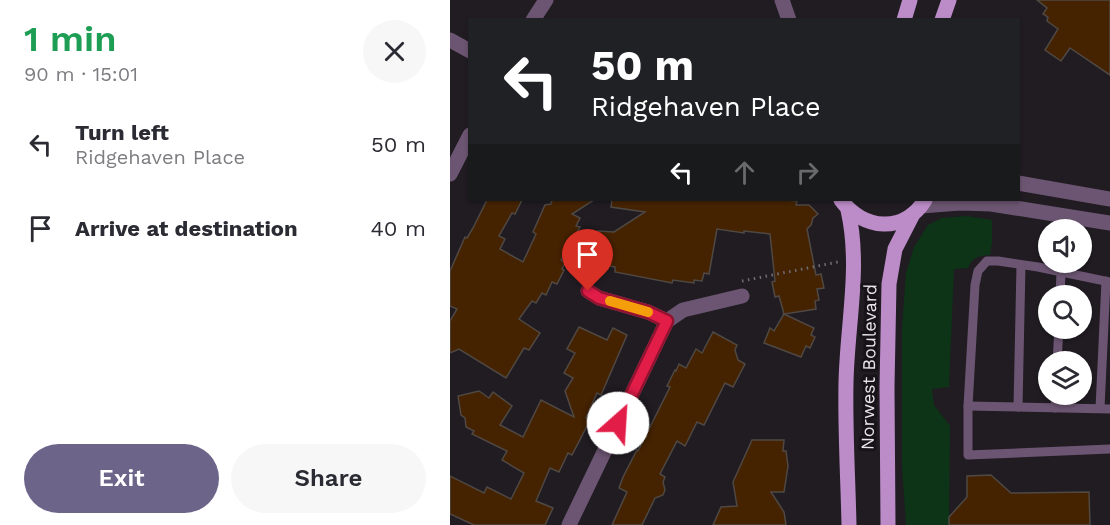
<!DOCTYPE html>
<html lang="en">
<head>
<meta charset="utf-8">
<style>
	:root { --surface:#fff; --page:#f7f7f7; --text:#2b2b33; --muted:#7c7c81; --accent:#6d648a }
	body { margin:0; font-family:"Work Sans",sans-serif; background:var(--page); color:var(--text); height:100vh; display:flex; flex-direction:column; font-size:22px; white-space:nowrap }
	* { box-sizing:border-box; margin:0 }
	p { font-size:20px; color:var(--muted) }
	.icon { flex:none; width:33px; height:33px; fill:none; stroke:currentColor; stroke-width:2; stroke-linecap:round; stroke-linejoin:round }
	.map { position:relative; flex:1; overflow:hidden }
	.panel { display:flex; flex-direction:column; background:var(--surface); width:450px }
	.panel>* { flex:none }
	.banner { position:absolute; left:18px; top:18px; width:552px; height:183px; border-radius:0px; box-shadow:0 2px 4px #0004; background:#202124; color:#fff; overflow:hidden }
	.fabs { position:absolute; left:588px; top:219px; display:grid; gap:12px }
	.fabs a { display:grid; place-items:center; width:54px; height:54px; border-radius:50%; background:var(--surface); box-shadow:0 2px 4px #0004; font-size:30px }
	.pin { position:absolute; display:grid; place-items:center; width:51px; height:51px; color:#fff; margin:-62px -26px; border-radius:50% 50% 50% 0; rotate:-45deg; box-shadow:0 0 6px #0007 }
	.pin .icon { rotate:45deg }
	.me { position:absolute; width:66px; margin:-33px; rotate:26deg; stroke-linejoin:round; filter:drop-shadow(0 0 4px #0008) }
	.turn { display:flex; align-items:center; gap:21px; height:126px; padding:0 24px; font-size:27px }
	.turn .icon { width:78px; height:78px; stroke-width:2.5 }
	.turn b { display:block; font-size:42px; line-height:51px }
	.lanes { display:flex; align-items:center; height:57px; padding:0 24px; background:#0003; justify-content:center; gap:30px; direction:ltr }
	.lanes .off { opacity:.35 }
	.round { display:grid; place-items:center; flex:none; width:63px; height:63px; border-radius:32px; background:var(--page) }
	.summary { display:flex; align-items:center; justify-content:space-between; height:102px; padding:0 24px }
	h1 { font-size:36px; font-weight:600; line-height:45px; color:#1e9e55 }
	.action { display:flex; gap:12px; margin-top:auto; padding:12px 24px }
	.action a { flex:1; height:69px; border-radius:36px; background:var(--accent); color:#fff; font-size:24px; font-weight:600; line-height:69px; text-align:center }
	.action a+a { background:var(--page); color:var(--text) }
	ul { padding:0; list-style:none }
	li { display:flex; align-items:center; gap:18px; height:84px; padding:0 24px }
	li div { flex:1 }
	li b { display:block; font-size:22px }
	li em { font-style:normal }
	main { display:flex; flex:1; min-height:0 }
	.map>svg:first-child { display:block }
	.green { fill:#0d3417 }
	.building { fill:#462300; stroke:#4f4843; stroke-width:1.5 }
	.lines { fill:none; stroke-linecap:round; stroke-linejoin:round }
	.path { stroke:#706d72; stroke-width:3; stroke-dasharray:1.5 4.5; stroke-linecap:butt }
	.service { stroke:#6c5572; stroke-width:9 }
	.minor { stroke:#6c5572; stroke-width:15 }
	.tertiary { stroke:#6c5572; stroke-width:15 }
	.primary { stroke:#bc8cc8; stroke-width:15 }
	.route-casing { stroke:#92132f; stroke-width:15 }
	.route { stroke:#e11d48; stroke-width:10 }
	.slow { stroke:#f59e0b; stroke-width:10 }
	.labels { text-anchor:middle; stroke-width:6; stroke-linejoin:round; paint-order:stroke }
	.street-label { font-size:18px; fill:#e7e5e9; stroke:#171318 }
</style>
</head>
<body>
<main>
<section class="panel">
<div class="summary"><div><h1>1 min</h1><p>90 m · 15:01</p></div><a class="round"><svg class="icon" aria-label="close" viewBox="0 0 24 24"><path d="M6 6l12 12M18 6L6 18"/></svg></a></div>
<ul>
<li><svg class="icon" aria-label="left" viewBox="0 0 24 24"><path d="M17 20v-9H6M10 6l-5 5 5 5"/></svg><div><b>Turn left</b><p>Ridgehaven Place</p></div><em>50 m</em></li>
<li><svg class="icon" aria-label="arrive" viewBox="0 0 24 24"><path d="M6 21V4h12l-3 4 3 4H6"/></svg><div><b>Arrive at destination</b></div><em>40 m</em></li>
</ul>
<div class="action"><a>Exit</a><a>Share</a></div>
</section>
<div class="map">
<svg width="660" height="525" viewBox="0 0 660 525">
	<rect width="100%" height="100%" fill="#201c22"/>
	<path class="green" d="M516,216L542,220V242L540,255C529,255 522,258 518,268L504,269L499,387L482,389L484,405L500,426L499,525H456L452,467V328L456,273L464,247L478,225L492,218Z"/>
	<g class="building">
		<polygon points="587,0 660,0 660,75 620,48 611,61 595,50 608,29 597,21 598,17 593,14 597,8"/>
		<polygon points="37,200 72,200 65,214 62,213 49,236 55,239 50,249 73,262 86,234 83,232 95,205 101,204 102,200 144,200 122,214 130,218 126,226 130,227 111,260 115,263 112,269 114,270 107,284 102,282 96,295 92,293 86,303 82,301 69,319 90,333 79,350 74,348 56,378 9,349 0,353 0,321 7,309 0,306 0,271 15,237 17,238 23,228"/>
		<polygon points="162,200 336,200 347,201 346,205 359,205 368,214 363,218 361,225 357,229 366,275 371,274 374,288 367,289 369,300 365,301 366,309 334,314 364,328 361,335 365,337 360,348 356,346 351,357 314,343 320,328 324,331 334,314 329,296 325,297 322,282 325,281 320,234 294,231 294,233 267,229 259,274 254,273 252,281 244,280 244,283 223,280 222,283 165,272 165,267 159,266 161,255 144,252 148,231 164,232 195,212 161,207"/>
		<polygon points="129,327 157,340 163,328 177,335 151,395 147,393 136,418 140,420 122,455 118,453 109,472 100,468 86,501 103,508 95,525 24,525 0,514 0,476 34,493 37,487 61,499 74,473 52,460 57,451 22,434 24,431 16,427 15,418 11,415 8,396 29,391 39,398 43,392 62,406 50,425 73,437 91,400 124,417 115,391 123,378 114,373 125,353 117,349"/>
		<polygon points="263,332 287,345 285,350 288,360 295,364 283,387 275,383 254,425 247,422 235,446 227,441 210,474 215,477 213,482 215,490 213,495 205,498 192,525 162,525 177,492 169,488 173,477 187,450 188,451 220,387 217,386 225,370 226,371 229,364 236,368 246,349 252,353"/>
		<polygon points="302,440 334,440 333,451 336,451 338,466 334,492 321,492 334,512 336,525 263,525 271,507 287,506 283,482"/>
		<polygon points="541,475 561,493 639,492 640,525 499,525 499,517 517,497 517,476"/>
	</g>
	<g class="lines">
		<polyline class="path" points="292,281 388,262"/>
		<g class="service">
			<polyline points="660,282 588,267 548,261 537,261 528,271 525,285 518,406 518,455 660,449"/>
			<polyline points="610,296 611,273"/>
			<polyline points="607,362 609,328"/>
			<polyline points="518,406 660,409"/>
			<polyline points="568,407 571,265"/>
			<polyline points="605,408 606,394"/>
			<polyline points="650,408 656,281"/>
		</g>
		<g class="minor">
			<polyline points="332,0 339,20"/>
			<polyline points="83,20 96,0"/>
			<polyline points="138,291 149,298 198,312 217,321"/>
			<polyline points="119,525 217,321 233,310 292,296"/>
		</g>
		<g class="tertiary">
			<polyline points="0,40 20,51"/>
			<polyline points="0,174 20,135"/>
			<polyline points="568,183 660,199"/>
			<polyline points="471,206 510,203 541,204 660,223"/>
		</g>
		<g class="primary">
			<polyline points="454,20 460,0"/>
			<polyline points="492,20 499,0"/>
			<path d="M391,200C413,230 454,234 475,200"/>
			<path d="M398,210C411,267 397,325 396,383C395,430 398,478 399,525"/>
			<polyline points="438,525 437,387 439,284 445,249 463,214"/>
		</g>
	</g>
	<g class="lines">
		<g class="route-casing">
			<polyline id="route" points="138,291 149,298 198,312 217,321 168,423"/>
		</g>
		<use href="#route" class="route"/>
		<polyline class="slow" points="160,301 198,312"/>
	</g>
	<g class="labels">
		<g class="street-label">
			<text transform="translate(419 367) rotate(-89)" y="6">Norwest Boulevard</text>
		</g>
	</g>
</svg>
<div class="fabs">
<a><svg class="icon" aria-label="sound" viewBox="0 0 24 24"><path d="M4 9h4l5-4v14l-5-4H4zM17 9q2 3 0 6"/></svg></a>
<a><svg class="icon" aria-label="search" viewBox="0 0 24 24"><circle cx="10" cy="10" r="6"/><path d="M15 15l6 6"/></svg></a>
<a><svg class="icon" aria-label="layers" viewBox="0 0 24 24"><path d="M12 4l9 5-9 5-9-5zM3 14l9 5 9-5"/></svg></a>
</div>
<div class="pin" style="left:138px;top:291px;background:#d93025"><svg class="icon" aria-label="arrive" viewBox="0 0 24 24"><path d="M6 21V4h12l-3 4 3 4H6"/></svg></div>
<svg class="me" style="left:168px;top:423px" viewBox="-20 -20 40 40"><circle r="19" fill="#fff"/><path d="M0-13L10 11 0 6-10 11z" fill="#e11d48"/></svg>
<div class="banner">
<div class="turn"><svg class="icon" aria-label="left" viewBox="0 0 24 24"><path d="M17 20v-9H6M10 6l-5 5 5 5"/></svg><div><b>50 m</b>Ridgehaven Place</div></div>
<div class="lanes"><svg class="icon" aria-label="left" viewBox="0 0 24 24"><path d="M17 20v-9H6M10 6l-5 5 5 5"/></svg><svg class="icon off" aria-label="ahead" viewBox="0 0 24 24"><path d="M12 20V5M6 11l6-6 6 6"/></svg><svg class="icon off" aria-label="right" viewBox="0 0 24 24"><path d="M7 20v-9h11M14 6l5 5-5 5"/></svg></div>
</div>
</div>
</main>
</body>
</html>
